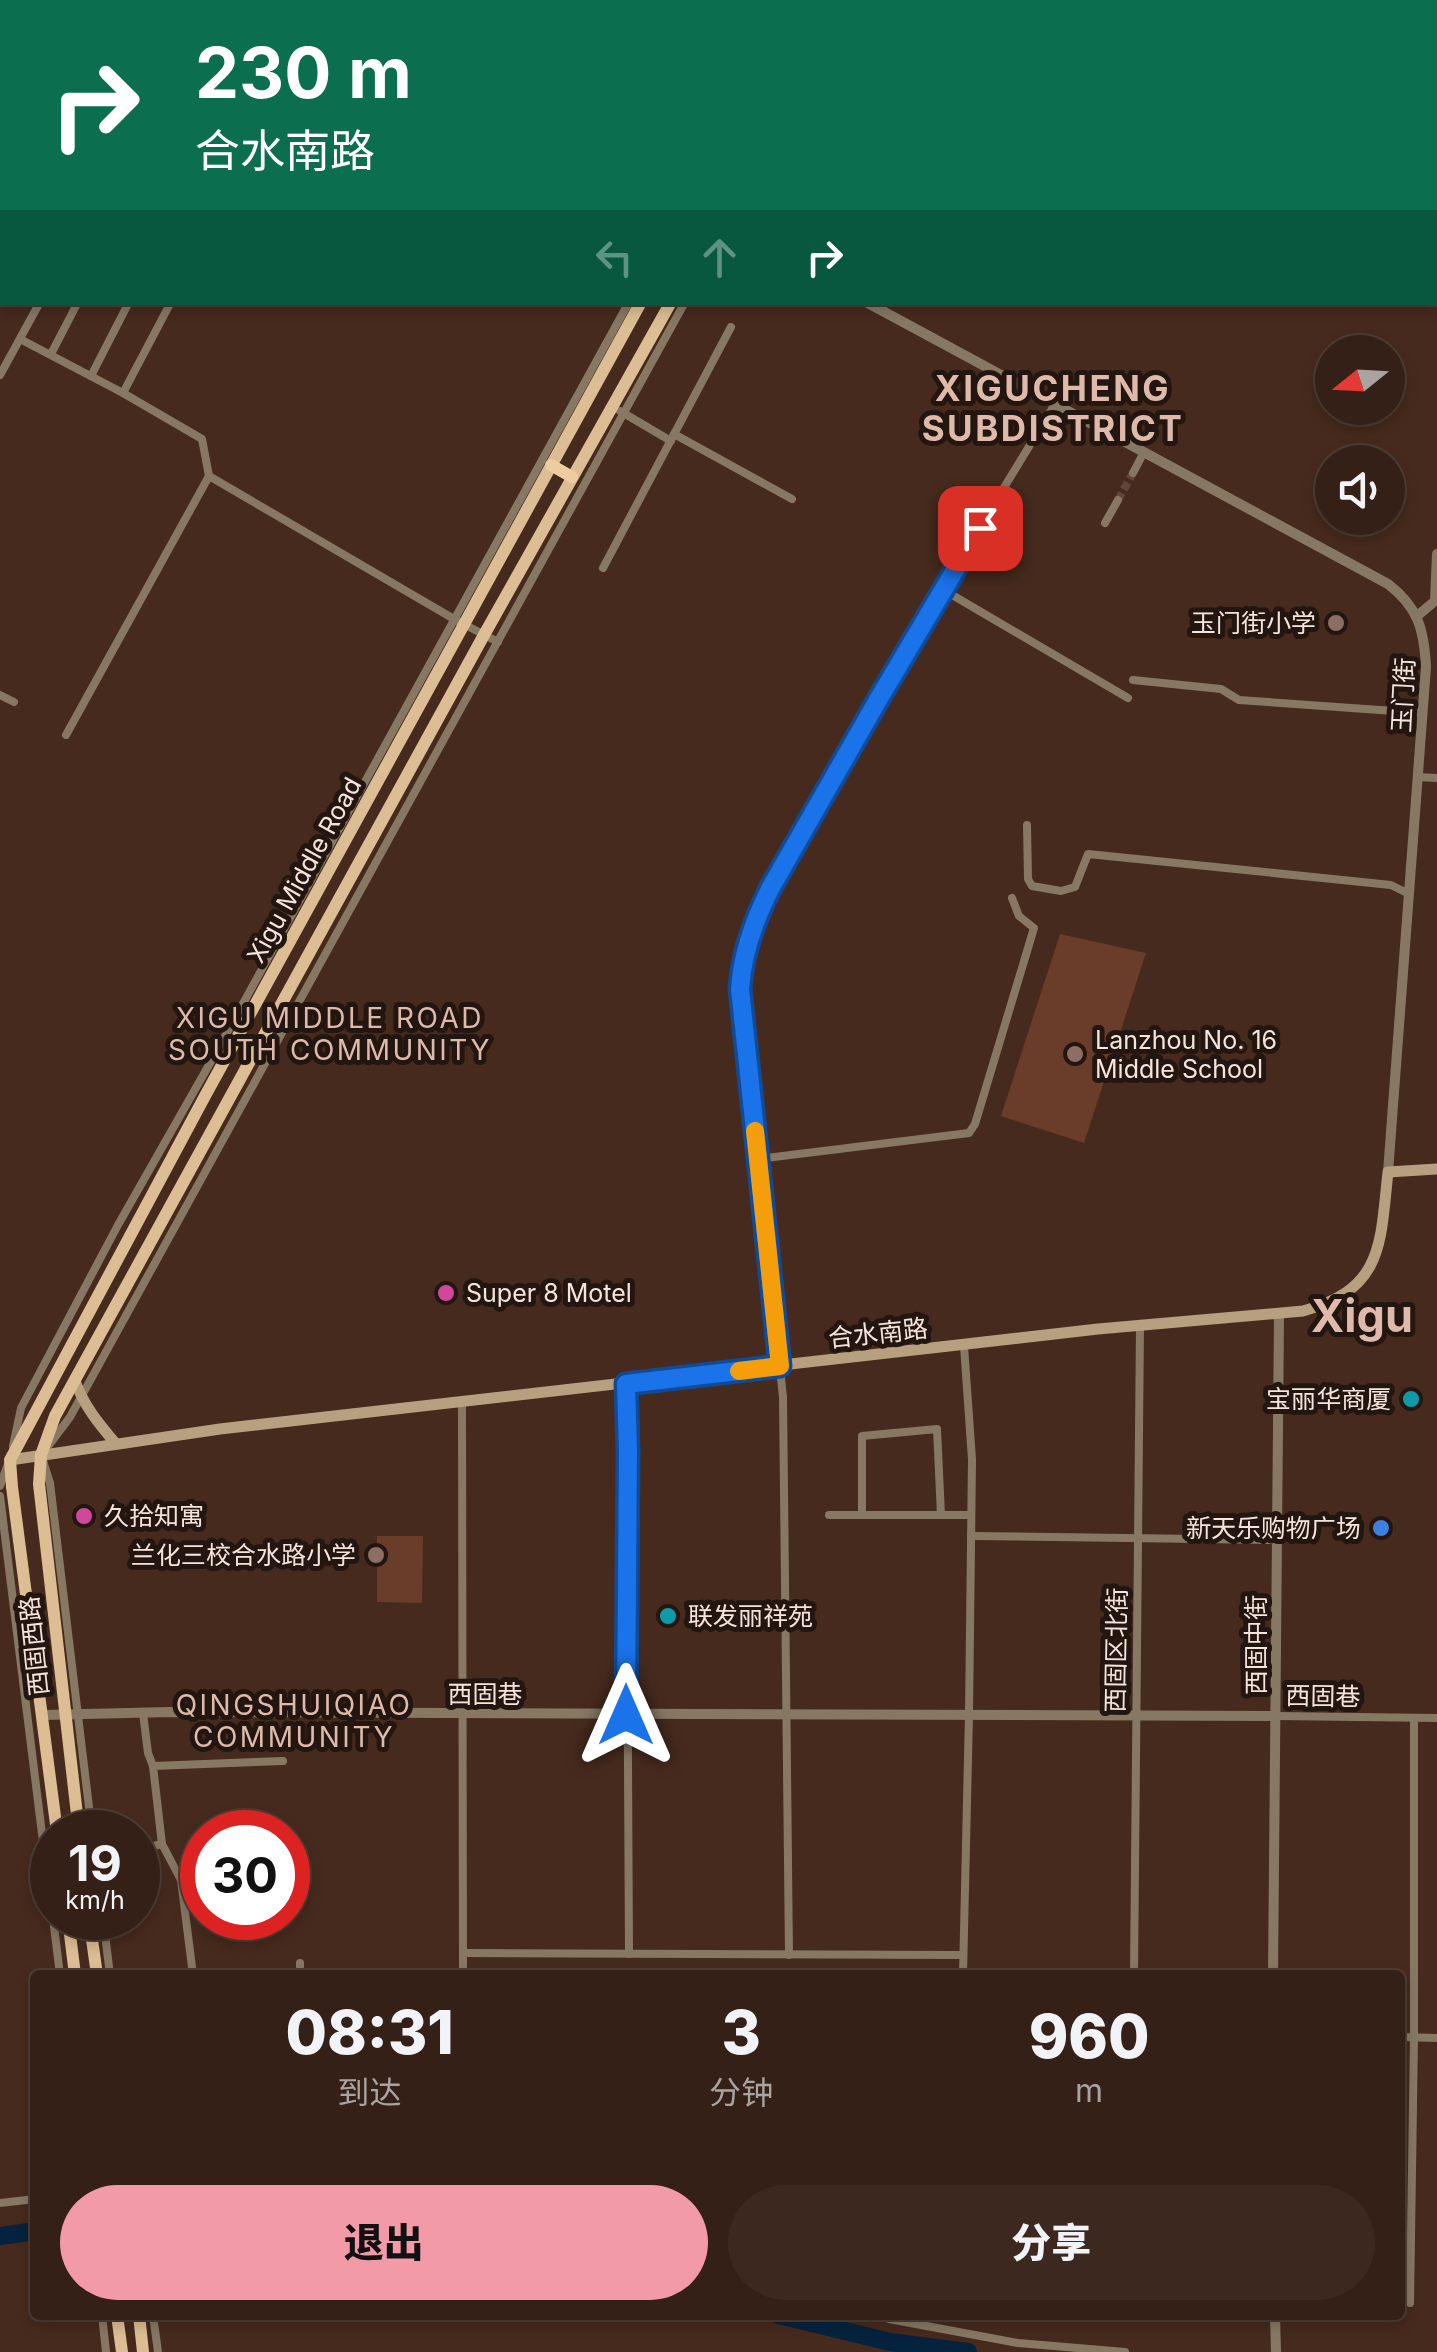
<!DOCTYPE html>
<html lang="zh">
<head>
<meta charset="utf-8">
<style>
	:root { --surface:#342016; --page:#3c281f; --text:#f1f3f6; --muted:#a9a3a1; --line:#4e3e35; --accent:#f39aa9 }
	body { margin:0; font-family:Inter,"Noto Sans SC",sans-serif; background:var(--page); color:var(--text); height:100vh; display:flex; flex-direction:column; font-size:38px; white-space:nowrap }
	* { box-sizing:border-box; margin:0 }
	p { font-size:32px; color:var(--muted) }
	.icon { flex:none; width:55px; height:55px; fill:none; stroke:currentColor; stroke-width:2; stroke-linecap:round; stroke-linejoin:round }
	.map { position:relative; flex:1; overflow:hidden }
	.panel { position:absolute; left:30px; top:1970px; width:1375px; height:350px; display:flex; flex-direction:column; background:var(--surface); border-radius:10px; box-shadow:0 5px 15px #0003,0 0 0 2px var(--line) }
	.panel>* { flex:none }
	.hud { position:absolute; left:0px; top:0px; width:1438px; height:305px; box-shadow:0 5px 15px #0003,0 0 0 2px var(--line); background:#0b6e4f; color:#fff; overflow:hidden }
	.needle { width:65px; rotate:252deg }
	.controls { position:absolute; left:1315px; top:335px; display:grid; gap:20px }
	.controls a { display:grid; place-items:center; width:90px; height:90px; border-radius:50%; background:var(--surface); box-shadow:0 5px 15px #0003,0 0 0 2px var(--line); font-size:50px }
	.speed { position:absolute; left:30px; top:1810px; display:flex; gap:20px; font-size:50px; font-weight:700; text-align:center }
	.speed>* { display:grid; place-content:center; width:130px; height:130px; border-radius:50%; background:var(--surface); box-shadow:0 5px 15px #0003,0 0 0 2px var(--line); line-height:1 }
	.speed small { font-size:25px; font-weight:400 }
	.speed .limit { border:15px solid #d22; background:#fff; color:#111 }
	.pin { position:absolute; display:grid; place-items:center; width:85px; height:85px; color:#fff; margin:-42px; border-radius:20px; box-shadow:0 5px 15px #0006 }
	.me { position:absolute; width:110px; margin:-55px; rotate:0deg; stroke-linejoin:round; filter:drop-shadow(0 0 8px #0008) }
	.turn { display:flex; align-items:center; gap:35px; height:210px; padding:0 30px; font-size:45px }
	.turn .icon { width:130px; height:130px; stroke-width:2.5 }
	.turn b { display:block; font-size:70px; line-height:85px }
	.lanes { display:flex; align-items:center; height:95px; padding:0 30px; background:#0003; justify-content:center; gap:50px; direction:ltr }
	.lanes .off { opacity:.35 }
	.eta { display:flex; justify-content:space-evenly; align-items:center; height:170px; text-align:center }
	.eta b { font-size:60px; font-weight:800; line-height:70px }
	.action { display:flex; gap:20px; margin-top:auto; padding:20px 30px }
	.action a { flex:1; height:115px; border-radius:60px; background:var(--accent); color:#111; font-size:40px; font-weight:800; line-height:115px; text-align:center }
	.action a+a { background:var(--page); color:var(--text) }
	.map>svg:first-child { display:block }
	.green { fill:#693d29 }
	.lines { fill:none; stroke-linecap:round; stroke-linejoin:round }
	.river { stroke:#05233e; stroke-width:18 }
	.minor-tunnel { stroke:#60463a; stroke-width:8; stroke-dasharray:8 4; stroke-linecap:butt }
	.minor { stroke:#877864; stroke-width:8 }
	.tertiary { stroke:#877864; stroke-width:10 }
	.secondary { stroke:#b7a07f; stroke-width:11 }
	.primary { stroke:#ddbe94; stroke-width:12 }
	.trunk { stroke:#eecc9e; stroke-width:12 }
	.route-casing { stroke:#114b97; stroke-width:25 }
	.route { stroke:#1a73e8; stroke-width:18 }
	.slow { stroke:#f59e0b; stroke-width:18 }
	.education-dot { fill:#8d6e63; stroke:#231611; stroke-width:4 }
	.hotel-dot { fill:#d1479c; stroke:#231611; stroke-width:4 }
	.culture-dot { fill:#0f9aa8; stroke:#231611; stroke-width:4 }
	.shop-dot { fill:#3f7fe0; stroke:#231611; stroke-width:4 }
	.labels { text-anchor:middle; stroke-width:10; stroke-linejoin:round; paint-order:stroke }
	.poi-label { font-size:25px; fill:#f6e3db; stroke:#231611; text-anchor:end }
	.street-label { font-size:25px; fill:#f6e3db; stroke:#231611 }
	.neighbourhood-label { font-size:28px; letter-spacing:2.5px; fill:#dfbaab; stroke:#231611 }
	.district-label { font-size:35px; font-weight:bold; letter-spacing:2.5px; fill:#dfbaab; stroke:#231611 }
	.town-label { font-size:45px; font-weight:bold; fill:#dfbaab; stroke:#231611 }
</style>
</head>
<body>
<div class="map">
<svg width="1437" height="2352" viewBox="0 0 1437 2352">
	<rect width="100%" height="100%" fill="#462a1d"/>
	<g class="green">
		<polygon points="1060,934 1146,953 1084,1143 1001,1116"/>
		<polygon points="377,1536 423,1536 422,1603 377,1602"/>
	</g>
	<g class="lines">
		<g class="river">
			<polyline points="0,2236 35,2231"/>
			<polyline points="779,2315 890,2342 968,2352"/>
		</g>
		<polyline class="minor-tunnel" points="1118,500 1133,473"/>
		<g class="minor">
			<polyline points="654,0 659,2"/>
			<polyline points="942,0 943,2"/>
			<polyline points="791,2 793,0"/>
			<polyline points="850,2 851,0"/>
			<polyline points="0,21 2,22"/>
			<polyline points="0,286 2,287"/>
			<polyline points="20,339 123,393 171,302"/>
			<polyline points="51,354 78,302"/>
			<polyline points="0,375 40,302"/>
			<polyline points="91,376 129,302"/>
			<polyline points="123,393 202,439 209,476"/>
			<polyline points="620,411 671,441"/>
			<polyline points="674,434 792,499"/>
			<polyline points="1133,473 1144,452"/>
			<polyline points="1105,523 1118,500"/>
			<polyline points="603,568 731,327"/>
			<polyline points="942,589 1128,698"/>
			<polyline points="1133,680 1221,689 1239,700 1422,713"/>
			<polyline points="0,695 14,702"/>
			<polyline points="66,735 209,476 454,619 498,642"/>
			<polyline points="1418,777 1437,778"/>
			<polyline points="1027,825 1028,879 1032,886 1061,891 1075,887 1088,854 1391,885 1409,894"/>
			<polyline points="758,1159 969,1133 975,1124 1034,928 1019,916 1012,898"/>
			<polyline points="626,1384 629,1954"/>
			<polyline points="462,1402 463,1975"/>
			<polyline points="49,1445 70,1417 685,302"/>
			<polyline points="13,1446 21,1408 118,1225 218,1049 629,302"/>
			<polyline points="43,1461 50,1483 92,1832"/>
			<polyline points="0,1486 8,1464"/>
			<polyline points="0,1496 52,1914"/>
			<polyline points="829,1515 971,1515"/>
			<polyline points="862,1515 862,1436 937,1429 941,1515"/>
			<polyline points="971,1536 1277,1540"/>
			<polyline points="143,1713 148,1753 153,1766"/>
			<polyline points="1276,1716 1437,1718"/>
			<polyline points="162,1844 153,1766 283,1761"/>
			<polyline points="138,1850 162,1844 181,1880 193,1975"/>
			<polyline points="53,1918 60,1975"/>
			<polyline points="103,1918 110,1975"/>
			<polyline points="463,1953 963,1955"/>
			<path d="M789,1955L783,1397L740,989C742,953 754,920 770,889L942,589L1055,404"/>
			<polyline points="300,1963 300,1975"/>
			<polyline points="963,1975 969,1715 972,1459 964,1346"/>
			<polyline points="1134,1975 1140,1325"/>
			<polyline points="1400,2037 1437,2038"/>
			<polyline points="0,2203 35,2199"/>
			<polyline points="1410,2303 1414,2037 1414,1718"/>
			<polyline points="102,2315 106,2352"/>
			<polyline points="153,2315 158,2352"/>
			<polyline points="889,2319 1018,2343 1125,2352"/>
		</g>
		<g class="tertiary">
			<polyline points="336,0 341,2"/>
			<path d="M866,302L1388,584C1418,607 1424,629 1426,667L1388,1172"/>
			<polyline points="1417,616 1435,601 1437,554"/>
			<polyline points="43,1715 170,1712 1276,1716"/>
			<polyline points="1273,1975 1279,1315"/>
			<polyline points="1275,2315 1276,2352"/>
		</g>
		<g class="secondary">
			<path d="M75,1381C84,1406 99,1424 116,1444"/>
			<path d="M10,1460L220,1429L1098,1329L1303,1311C1384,1289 1380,1244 1388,1172L1437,1169"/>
		</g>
		<g class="primary">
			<polyline points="805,2 806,0"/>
			<polyline points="833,2 834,0"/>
			<polyline points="57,1832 12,1487 10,1460 205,1096 641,302"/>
			<polyline points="79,1832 39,1484 41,1455 55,1416 484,635 671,302"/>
			<polyline points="68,1918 75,1975"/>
			<polyline points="89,1918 97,1975"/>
			<polyline points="117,2315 122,2352"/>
			<polyline points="139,2315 143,2352"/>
		</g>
		<polyline class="trunk" points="551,465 572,477"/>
	</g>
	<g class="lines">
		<g class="route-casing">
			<path id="route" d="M626,1715L628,1450L626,1384L780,1366L740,989C742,953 754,921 770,889L878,700L980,528"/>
		</g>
		<use href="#route" class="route"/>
		<polyline class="slow" points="739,1371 780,1366 755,1131"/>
	</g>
	<g class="education-dot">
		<circle cx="1336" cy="623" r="10"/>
		<circle cx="1075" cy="1054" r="10"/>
		<circle cx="376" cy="1555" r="10"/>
	</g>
	<g class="hotel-dot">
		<circle cx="446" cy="1293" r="10"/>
		<circle cx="84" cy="1516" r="10"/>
	</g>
	<g class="culture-dot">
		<circle cx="1411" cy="1399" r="10"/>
		<circle cx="668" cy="1616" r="10"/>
	</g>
	<circle class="shop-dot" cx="1381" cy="1528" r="10"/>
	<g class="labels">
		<g class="poi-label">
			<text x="1316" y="632">玉门街小学</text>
			<text x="1095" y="1049" text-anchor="start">Lanzhou No. 16<tspan x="1095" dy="29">Middle School</tspan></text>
			<text x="466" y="1302" text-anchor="start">Super 8 Motel</text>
			<text x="1391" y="1408">宝丽华商厦</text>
			<text x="104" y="1525" text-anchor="start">久拾知寓</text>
			<text x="1361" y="1537">新天乐购物广场</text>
			<text x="356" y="1564">兰化三校合水路小学</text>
			<text x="688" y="1625" text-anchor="start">联发丽祥苑</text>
		</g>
		<g class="street-label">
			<text transform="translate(1403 695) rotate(-87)" y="9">玉门街</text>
			<text transform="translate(304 870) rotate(-61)" y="9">Xigu Middle Road</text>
			<text transform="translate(878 1333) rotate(-6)" y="9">合水南路</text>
			<text transform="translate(1256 1645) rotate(-90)" y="9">西固中街</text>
			<text transform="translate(34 1646) rotate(-96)" y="9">西固西路</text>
			<text transform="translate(1116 1650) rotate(-89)" y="9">西固区北街</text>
			<text x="485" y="1703">西固巷</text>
			<text transform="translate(1323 1696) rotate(1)" y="9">西固巷</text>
		</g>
		<g class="neighbourhood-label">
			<text x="330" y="1028">XIGU MIDDLE ROAD<tspan x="330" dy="32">SOUTH COMMUNITY</tspan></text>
			<text x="294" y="1715">QINGSHUIQIAO<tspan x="294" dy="32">COMMUNITY</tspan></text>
		</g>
		<g class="district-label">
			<text x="1053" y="401">XIGUCHENG<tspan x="1053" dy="40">SUBDISTRICT</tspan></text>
		</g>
		<g class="town-label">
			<text x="1362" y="1332">Xigu</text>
		</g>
	</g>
</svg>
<div class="controls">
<a><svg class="needle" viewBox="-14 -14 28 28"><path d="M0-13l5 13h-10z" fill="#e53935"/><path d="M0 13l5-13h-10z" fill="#a9a3a1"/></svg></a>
<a><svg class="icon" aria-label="sound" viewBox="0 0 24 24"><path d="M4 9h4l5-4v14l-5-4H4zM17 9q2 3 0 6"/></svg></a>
</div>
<div class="speed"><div>19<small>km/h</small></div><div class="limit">30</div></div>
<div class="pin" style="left:980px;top:528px;background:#d93025"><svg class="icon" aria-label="arrive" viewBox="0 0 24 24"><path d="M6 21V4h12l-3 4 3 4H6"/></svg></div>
<svg class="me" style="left:626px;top:1715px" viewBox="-20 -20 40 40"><path d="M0-17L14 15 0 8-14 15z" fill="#1a73e8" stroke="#fff" stroke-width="4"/></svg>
<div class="hud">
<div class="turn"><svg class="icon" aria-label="right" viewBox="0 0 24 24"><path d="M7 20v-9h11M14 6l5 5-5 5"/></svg><div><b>230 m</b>合水南路</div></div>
<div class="lanes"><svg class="icon off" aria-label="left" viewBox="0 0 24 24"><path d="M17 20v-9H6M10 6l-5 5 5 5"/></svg><svg class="icon off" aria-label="ahead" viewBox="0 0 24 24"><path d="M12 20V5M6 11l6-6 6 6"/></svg><svg class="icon" aria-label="right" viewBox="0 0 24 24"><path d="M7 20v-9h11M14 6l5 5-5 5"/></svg></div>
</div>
<section class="panel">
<div class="eta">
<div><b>08:31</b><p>到达</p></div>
<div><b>3</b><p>分钟</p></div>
<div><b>960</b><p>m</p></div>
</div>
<div class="action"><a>退出</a><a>分享</a></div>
</section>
</div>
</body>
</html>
